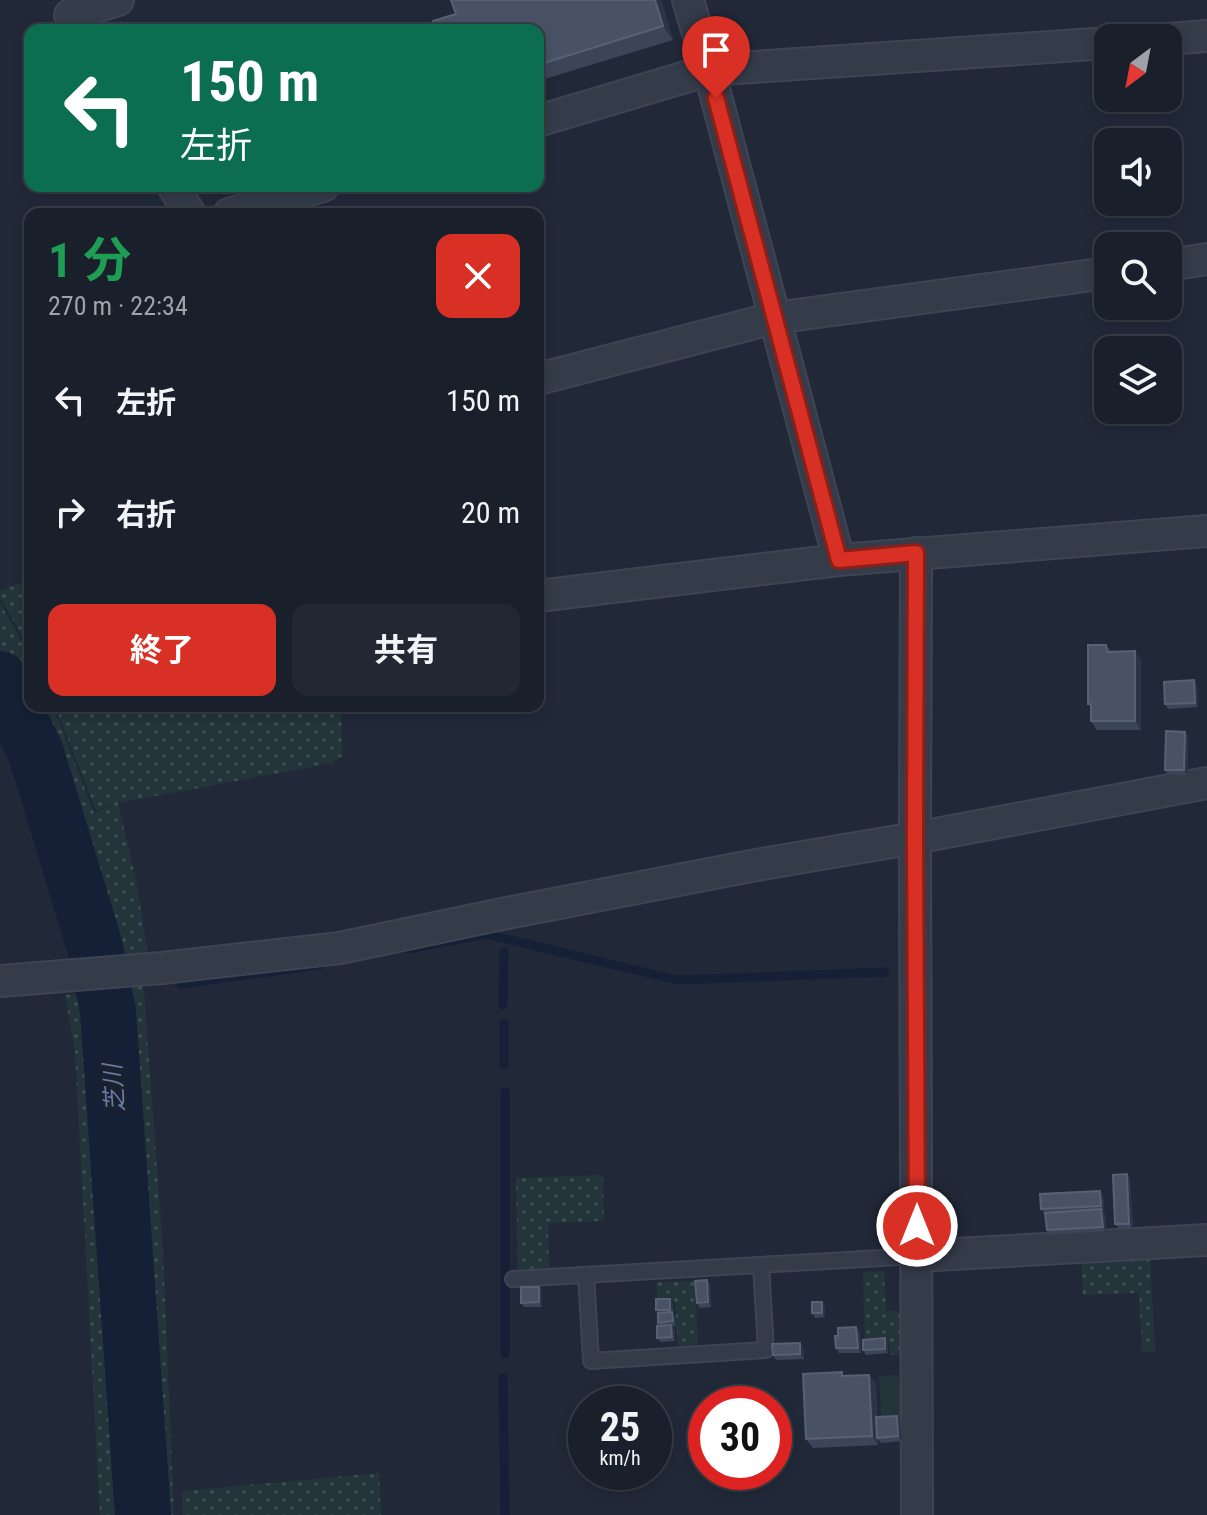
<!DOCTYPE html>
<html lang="ja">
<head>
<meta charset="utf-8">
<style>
	:root { --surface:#191f2b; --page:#222733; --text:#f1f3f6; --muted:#9fa2a9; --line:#373d47; --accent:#d93025 }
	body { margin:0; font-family:"Roboto Condensed","Noto Sans JP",sans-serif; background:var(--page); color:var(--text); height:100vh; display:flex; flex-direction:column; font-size:30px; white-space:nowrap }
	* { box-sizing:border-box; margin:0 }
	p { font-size:26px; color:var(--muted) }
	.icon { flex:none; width:44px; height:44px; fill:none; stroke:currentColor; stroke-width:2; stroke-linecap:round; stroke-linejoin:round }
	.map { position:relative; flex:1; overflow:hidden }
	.side { position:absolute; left:24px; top:208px; width:520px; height:504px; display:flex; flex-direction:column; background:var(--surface); border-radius:16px; box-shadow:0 4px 12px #0003,0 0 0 2px var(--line) }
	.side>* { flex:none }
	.top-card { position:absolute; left:24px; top:24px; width:520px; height:168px; border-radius:16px; box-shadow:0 4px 12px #0003,0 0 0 2px var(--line); background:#0b6e4f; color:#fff; overflow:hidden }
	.needle { width:52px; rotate:212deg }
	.tools { position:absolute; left:1094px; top:24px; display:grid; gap:16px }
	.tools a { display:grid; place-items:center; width:88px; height:88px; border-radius:16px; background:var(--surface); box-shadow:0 4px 12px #0003,0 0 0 2px var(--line); font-size:40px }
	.speed { position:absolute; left:568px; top:1386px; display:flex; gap:16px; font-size:40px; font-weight:700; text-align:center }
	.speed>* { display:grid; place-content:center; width:104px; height:104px; border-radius:50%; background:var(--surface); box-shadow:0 4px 12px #0003,0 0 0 2px var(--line); line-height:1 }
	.speed small { font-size:20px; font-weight:400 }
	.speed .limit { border:12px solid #d22; background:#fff; color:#111 }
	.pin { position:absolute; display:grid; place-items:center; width:68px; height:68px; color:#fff; margin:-82px -34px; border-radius:50% 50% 50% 0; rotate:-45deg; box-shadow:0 0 8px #0007 }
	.pin .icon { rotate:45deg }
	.me { position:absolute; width:88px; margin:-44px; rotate:0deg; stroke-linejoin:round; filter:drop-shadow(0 0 6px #0008) }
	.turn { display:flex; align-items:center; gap:28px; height:168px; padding:0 24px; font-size:36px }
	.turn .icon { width:104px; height:104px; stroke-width:2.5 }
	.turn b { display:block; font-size:56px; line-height:68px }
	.round { display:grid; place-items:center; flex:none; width:84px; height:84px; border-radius:16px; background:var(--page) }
	.summary { display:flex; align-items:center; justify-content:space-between; height:136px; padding:0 24px }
	h1 { font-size:48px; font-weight:700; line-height:60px; color:#1e9e55 }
	.primary-button { display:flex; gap:16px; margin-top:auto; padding:16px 24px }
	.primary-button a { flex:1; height:92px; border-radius:16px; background:var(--accent); color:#fff; font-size:32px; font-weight:700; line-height:92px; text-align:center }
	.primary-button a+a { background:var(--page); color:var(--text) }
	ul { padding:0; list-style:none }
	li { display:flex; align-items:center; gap:24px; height:112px; padding:0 24px }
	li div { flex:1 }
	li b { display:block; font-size:30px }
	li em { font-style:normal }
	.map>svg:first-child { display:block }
	.grass { fill:url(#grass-dots) }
	.garden { fill:#23353a }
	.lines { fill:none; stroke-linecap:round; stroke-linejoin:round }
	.stream { stroke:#152036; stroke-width:9 }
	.river { stroke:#152036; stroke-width:56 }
	.lane-casing { stroke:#3e4453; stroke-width:18 }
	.street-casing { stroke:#3e4453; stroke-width:34 }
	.lane { stroke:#343b49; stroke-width:14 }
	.street { stroke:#343b49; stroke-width:30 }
	.wall { fill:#3c4558 }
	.shaded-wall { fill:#2c3547 }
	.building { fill:#485264; stroke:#586173; stroke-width:2 }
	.route-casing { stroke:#8d1f18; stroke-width:20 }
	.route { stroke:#d93025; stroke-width:14 }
	.labels { text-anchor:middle; stroke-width:8; stroke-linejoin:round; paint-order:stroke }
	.water-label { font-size:24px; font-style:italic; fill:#687da5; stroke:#1a212e }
</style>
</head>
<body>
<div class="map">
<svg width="1207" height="1515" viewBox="0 0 1207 1515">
	<defs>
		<pattern id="grass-dots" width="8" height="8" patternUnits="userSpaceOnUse" patternTransform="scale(2)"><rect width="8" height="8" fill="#23353a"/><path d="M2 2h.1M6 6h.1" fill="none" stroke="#405055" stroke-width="1.8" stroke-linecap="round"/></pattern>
	</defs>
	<rect width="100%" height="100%" fill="#212939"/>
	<g class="grass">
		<polygon points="30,580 30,650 0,597 0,591"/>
		<polygon points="0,603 30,656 30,706 53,706 94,813 117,802 96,810 55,706 341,706 342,756 332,763 118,803 137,885 148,955 134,958 144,993 163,1251 174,1515 145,1515 112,1011 98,926 72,833 46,756 0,647"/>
		<polygon points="99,992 102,1013 140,1515 100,1515 75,1051 65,995"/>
		<polygon points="603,1175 604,1221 548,1223 549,1267 518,1270 516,1178"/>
		<polygon points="1150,1252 1155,1352 1142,1352 1139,1293 1083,1295 1081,1255"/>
		<polygon points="884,1271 886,1311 900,1311 901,1355 890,1355 889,1341 865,1342 863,1272"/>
		<polygon points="695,1281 698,1347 678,1348 675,1302 658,1302 656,1282"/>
		<polygon points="379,1473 381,1515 183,1515 182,1491"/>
	</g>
	<polygon class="garden" points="899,1375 902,1417 881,1418 879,1376"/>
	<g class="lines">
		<g class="stream">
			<polyline points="409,949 486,934 677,980 885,972"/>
			<polyline points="181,984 320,965"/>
			<polyline points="503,1005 504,952"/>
			<polyline points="504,1065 504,1023"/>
			<polyline points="505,1354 505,1092"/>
			<polyline points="503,1378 505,1515"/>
		</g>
		<polyline class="river" points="0,679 36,753 95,947 108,1011 143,1515"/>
		<g class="lane-casing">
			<g id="lane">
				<polyline points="586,1275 591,1361 766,1350 761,1265"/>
				<polyline points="513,1279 917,1256"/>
			</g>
		</g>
		<g class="street-casing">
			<g id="street">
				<polyline points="688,0 709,70 839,560"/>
				<polyline points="70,15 118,0"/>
				<polyline points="1168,39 1207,36"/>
				<polyline points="538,121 709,70 1108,43"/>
				<polyline points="173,186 190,214"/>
				<polyline points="229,214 323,186"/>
				<polyline points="1168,265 1207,259"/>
				<polyline points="538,379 774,318 1108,273"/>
				<polyline points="916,553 915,838 917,1515"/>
				<polyline points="538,596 839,560 1207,531"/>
				<polyline points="0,981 162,968 340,948 507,913 756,865 915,838 1207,783"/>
				<polyline points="917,1256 1207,1240"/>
			</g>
		</g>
		<use href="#lane" class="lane"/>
		<use href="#street" class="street"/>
	</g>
	<g class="wall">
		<polygon points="661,0 673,40 538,81 538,30"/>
		<polygon points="1106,645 1111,651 1141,660 1141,730 1097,730 1091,721 1091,708 1088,704"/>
		<polygon points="1197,685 1198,707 1168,709 1165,704"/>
		<polygon points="1185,732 1188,736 1187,775 1168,774 1165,770"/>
		<polygon points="1127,1174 1130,1179 1133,1229 1119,1229 1115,1224"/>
		<polygon points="1103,1195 1104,1210 1102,1211 1105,1214 1106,1231 1050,1235 1047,1230 1045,1214 1041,1209"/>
		<polygon points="707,1280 710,1285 711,1307 700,1308 697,1303"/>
		<polygon points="539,1287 542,1291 542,1307 524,1307 521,1303"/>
		<polygon points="673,1304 673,1314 675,1317 676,1326 672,1326 675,1330 675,1341 661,1342 657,1338 661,1326 658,1323 659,1313 656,1310"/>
		<polygon points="825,1306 825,1317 815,1318 812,1313"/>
		<polygon points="856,1327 860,1332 861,1353 839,1353 836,1348 838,1336"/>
		<polygon points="800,1343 803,1347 804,1359 776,1360 773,1355"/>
		<polygon points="888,1343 888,1353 866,1355 863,1350"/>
		<polygon points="869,1375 876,1384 877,1417 897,1416 900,1420 902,1441 881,1443 878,1439 878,1445 813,1448 806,1439 844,1376"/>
	</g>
	<g class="shaded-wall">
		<polygon points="655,0 661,0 673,40 663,26"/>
		<polygon points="1135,651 1141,660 1141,730 1135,721"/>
		<polygon points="1194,680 1197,685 1198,707 1195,703"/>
		<polygon points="1185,732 1188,736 1187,775 1184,770"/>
		<polygon points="1127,1174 1130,1179 1133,1229 1129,1224"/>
		<polygon points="1100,1191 1103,1195 1104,1210 1101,1206"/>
		<polygon points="1101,1209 1105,1214 1106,1231 1103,1227"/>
		<polygon points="707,1280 710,1285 711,1307 708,1302"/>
		<polygon points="539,1287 542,1291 542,1307 539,1302"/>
		<polygon points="670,1299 673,1304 674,1314 670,1310"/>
		<polygon points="822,1302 825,1306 825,1317 822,1313"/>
		<polygon points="672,1312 675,1317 676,1326 673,1321"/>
		<polygon points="671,1325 675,1330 675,1341 672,1337"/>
		<polygon points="856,1327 860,1332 861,1353 858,1348"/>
		<polygon points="885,1338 888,1343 888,1353 885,1349"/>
		<polygon points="800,1343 803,1347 804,1359 800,1354"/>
		<polygon points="869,1375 876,1384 878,1445 872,1436"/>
		<polygon points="897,1416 900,1420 902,1441 898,1436"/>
	</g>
	<g class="building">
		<polygon points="451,0 655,0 663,26 538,65 538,30 436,30 433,21 456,14"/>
		<polygon points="1088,645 1106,645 1107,652 1135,651 1135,721 1091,721 1091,704 1088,704"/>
		<polygon points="1194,680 1195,703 1165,704 1164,682"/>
		<polygon points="1166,731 1185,732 1184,770 1165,770"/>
		<polygon points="1127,1174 1129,1224 1115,1224 1113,1175"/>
		<polygon points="1100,1191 1101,1206 1041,1209 1040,1194"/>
		<polygon points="1101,1209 1103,1227 1047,1230 1045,1213"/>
		<polygon points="707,1280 708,1302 697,1303 695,1281"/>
		<polygon points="521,1287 539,1287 539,1302 521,1303"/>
		<rect x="656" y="1299" width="14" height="11"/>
		<rect x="812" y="1302" width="10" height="11"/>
		<polygon points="672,1312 673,1321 658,1323 658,1313"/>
		<polygon points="671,1325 672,1337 657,1338 657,1326"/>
		<polygon points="856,1327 858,1348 836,1348 835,1336 838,1336 838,1328"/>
		<polygon points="885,1338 885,1349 863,1350 863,1340"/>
		<polygon points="800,1343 800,1354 773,1355 772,1344"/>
		<polygon points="842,1372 842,1376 869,1375 872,1436 806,1439 803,1374"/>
		<polygon points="897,1416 898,1436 877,1438 876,1417"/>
	</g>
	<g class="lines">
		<g class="route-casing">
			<polyline id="route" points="716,98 839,560 916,553 915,838 917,1226"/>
		</g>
		<use href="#route" class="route"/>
	</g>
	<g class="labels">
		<g class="water-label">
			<text transform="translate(114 1088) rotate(-94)" y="8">芝川</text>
		</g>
	</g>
</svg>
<div class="tools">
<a><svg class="needle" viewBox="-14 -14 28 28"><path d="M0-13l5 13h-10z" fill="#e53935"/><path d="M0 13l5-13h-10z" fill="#9fa2a9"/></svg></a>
<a><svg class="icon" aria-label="sound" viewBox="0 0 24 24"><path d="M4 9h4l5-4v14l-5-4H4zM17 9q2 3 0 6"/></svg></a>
<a><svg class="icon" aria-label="search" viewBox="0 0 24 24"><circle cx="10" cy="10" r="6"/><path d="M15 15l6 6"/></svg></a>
<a><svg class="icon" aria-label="layers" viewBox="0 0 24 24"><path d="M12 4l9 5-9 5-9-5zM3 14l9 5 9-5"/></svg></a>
</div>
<div class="speed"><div>25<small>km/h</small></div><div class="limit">30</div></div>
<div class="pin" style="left:716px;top:98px;background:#d93025"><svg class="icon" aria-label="arrive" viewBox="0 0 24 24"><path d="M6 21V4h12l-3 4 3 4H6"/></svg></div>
<svg class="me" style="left:917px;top:1226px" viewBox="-20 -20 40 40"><circle r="17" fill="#d93025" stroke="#fff" stroke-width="3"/><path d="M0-11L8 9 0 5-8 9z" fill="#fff"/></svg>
<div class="top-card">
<div class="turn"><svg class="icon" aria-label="left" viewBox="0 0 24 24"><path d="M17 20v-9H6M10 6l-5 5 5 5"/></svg><div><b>150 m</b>左折</div></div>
</div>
<section class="side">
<div class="summary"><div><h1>1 分</h1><p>270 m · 22:34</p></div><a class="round" style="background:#d93025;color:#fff"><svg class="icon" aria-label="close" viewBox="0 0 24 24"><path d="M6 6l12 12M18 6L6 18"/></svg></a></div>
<ul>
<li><svg class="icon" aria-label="left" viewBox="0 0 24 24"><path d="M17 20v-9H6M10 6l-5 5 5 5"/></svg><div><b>左折</b></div><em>150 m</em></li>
<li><svg class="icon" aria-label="right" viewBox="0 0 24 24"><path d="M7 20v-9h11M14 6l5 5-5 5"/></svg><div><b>右折</b></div><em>20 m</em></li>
</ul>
<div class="primary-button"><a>終了</a><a>共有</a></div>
</section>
</div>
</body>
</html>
